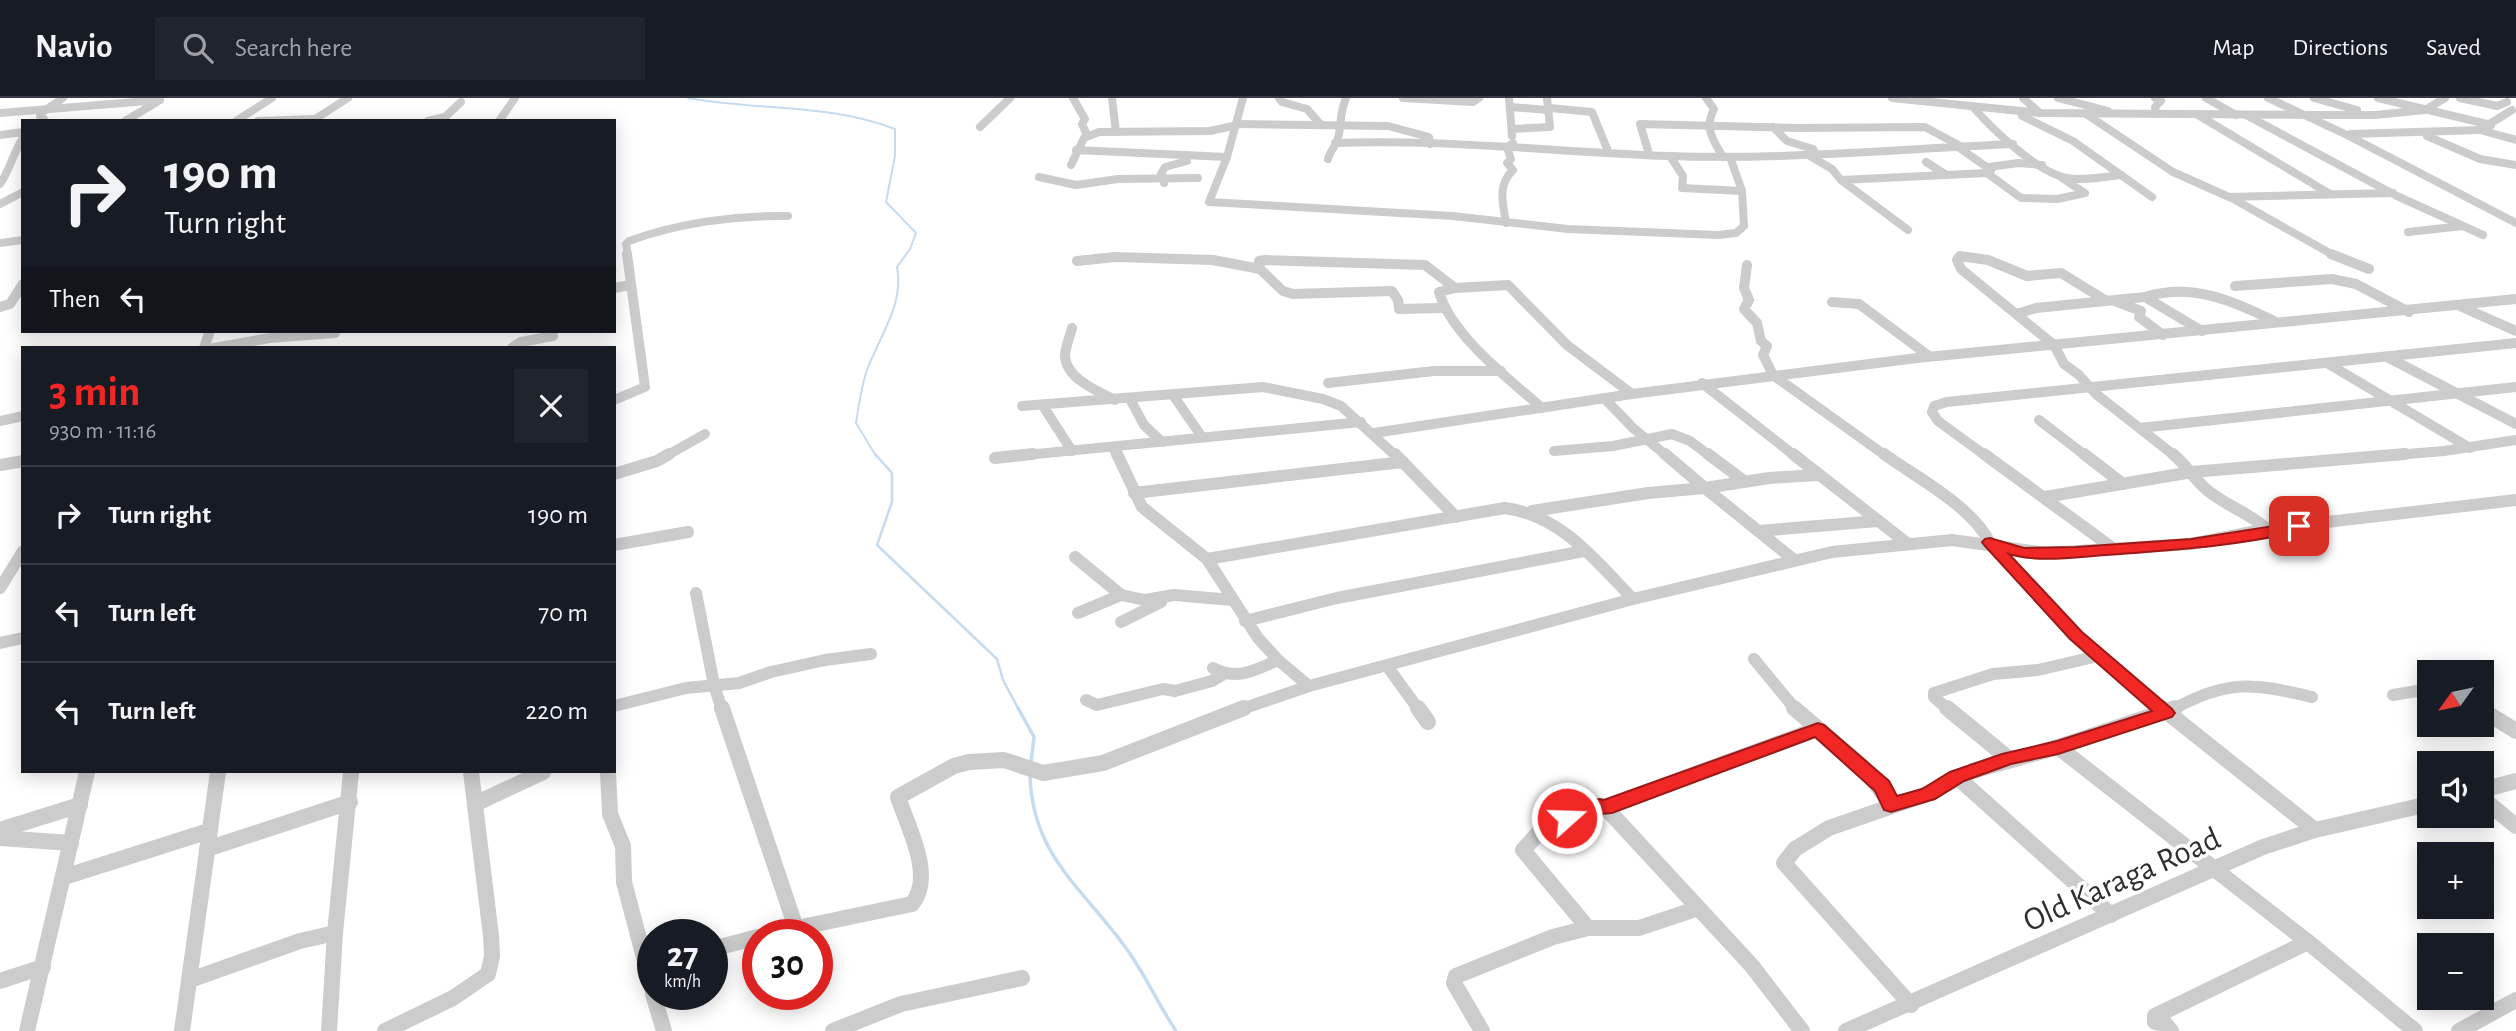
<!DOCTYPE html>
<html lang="en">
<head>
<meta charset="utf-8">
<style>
	:root { --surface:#171b24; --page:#20242c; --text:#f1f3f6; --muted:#9ea1a6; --line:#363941; --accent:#f12725 }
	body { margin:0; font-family:"Alegreya Sans",sans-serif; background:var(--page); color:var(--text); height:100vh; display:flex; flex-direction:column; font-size:26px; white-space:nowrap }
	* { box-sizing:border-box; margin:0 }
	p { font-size:23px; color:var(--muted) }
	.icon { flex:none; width:38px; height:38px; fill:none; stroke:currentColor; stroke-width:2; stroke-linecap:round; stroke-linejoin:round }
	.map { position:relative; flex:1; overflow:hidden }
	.drawer { position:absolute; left:21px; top:248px; width:595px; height:427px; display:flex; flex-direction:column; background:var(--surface); border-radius:0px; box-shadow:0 4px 18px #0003 }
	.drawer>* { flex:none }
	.banner { position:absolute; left:21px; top:21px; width:595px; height:214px; border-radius:0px; box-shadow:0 4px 18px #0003; background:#171b24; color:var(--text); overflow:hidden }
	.needle { width:46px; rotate:237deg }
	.fabs { position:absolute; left:2417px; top:562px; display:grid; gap:14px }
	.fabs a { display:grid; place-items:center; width:77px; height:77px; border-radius:0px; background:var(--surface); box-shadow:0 4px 18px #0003; font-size:35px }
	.speed { position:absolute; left:637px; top:821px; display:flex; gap:14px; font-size:35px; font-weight:700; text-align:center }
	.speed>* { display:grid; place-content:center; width:91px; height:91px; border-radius:50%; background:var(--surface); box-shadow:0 4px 18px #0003; line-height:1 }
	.speed small { font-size:18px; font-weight:400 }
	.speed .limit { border:10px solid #d22; background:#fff; color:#111 }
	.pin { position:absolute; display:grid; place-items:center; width:60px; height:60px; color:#fff; margin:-30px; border-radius:14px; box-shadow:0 4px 10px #0006 }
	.me { position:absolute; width:77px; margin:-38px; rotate:70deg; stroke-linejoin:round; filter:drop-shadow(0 0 5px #0008) }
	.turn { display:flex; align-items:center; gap:24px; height:147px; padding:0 28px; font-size:32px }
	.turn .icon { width:91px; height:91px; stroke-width:2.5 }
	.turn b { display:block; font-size:49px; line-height:60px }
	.then { display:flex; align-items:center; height:66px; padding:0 28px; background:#0003; gap:14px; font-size:26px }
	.round { display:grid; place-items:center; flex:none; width:74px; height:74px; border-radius:0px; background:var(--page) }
	.summary { display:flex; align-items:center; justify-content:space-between; height:119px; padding:0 28px }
	h1 { font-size:42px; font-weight:700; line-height:52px; color:var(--accent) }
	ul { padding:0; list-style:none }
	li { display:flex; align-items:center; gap:21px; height:98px; padding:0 28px; border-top:2px solid var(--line) }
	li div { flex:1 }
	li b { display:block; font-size:26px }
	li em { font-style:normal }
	header { display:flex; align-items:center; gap:42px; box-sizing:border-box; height:98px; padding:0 35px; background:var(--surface); border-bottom:2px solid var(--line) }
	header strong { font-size:33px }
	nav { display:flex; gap:38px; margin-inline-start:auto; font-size:24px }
	.search { width:490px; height:63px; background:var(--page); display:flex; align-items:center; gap:18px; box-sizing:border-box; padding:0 24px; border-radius:0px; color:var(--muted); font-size:26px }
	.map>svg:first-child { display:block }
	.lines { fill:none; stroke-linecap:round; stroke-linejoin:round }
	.stream-far2 { stroke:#c6dbee; stroke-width:2 }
	.stream-far1 { stroke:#c6dbee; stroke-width:2.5 }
	.stream { stroke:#c6dbee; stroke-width:3.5 }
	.minor-far3 { stroke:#ccc; stroke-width:8 }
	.minor-far2 { stroke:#ccc; stroke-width:10 }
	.minor-far1 { stroke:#ccc; stroke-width:12 }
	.minor { stroke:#ccc; stroke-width:16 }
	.route { fill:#f12725; stroke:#9d1918; stroke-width:2 }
	.labels { text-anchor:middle; stroke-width:7; stroke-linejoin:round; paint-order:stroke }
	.near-street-label { font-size:33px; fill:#2f2f2f; stroke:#fff }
</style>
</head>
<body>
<header>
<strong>Navio</strong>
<div class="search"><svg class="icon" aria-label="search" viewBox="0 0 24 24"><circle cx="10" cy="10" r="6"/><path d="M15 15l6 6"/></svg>Search here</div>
<nav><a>Map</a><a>Directions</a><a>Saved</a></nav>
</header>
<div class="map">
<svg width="2516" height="933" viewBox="0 0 2516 933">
	<rect width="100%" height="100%" fill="#fff"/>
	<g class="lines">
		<path class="stream-far2" d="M688,0C758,13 828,5 895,31V58L886,104L916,135L910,151L897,169C904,207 880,237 867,272C861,289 859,307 856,325L876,358"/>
		<polyline class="stream-far1" points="875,356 892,375 892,404 877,447 997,561 1003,582 1019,612"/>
		<g class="stream">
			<polyline points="1018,610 1034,639 1031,664"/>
			<path d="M1030,677C1032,758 1083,790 1126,850C1145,876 1158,906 1176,933"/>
		</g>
		<g class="minor-far3">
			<polyline points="1073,0 1085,21 1082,26 1087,37"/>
			<polyline points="1112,0 1116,34"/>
			<polyline points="1243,0 1227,59 1209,104 1453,118 1568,131 1718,137 1736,135 1744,128 1742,93 1730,59"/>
			<polyline points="1279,0 1282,4 1307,11 1321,27"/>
			<polyline points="1403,0 1473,4 1479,0"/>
			<polyline points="1509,0 1512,38"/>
			<path d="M1706,0L1714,11C1704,30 1713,42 1723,59"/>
			<polyline points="1892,0 2040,15 2321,17 2375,17 2425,12 2445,0"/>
			<polyline points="2023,0 2040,15"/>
			<polyline points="2058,0 2108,13"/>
			<polyline points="2155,0 2161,3 2155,9 2156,16"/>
			<polyline points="2206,0 2236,17"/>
			<polyline points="2268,0 2347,37 2516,125"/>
			<polyline points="2314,0 2357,12"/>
			<polyline points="2378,0 2491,27"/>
			<polyline points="2460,0 2497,8 2507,4"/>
			<polyline points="1510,9 1548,12"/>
			<path d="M1973,9C1992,31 2038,75 2067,80C2085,83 2103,79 2121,77"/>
			<polyline points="1550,10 1592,14 1608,53"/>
			<polyline points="2512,12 2480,32 2516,42"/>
			<polyline points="0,15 160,2"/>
			<polyline points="2086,16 2173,74 2229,99 2393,95"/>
			<polyline points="2198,17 2330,96"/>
			<polyline points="2246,17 2397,98 2483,137"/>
			<polyline points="2022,18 2073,43 2152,99"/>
			<polyline points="42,23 44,21 40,18 41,15 63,0"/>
			<polyline points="125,23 157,4"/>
			<polyline points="236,23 272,0"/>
			<polyline points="258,23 314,21"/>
			<polyline points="312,23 348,0"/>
			<polyline points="428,23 445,19 461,4"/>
			<polyline points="499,23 515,0"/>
			<polyline points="1237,26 1388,28 1429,39 1430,46"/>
			<polyline points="980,29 1010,0"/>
			<polyline points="1773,29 1787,43 1813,51 1816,57"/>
			<polyline points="1512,31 1550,29 1547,0"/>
			<polyline points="2351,36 2480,32"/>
			<polyline points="0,37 23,34"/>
			<polyline points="2427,38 2480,61 2516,67"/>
			<path d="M1335,45C1446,41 1558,54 1669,58C1783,62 1899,51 2013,46"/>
			<polyline points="1076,52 1227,59"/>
			<polyline points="1649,56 1640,26 1799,30 1925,29 1962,49"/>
			<polyline points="1670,58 1683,78 1682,90 1742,93"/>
			<polyline points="1810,58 1832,71 1841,82 1987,75 1991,72 1958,49"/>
			<path d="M1328,61C1330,53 1336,48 1338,40C1342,26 1339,17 1346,0"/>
			<polyline points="1926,64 1945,76"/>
			<polyline points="1071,67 1084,40 1099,34 1210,33 1237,27"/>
			<polyline points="1989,69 2018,65 2042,67"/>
			<polyline points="1987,75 2021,100 2057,101 2085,95 2062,80"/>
			<polyline points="1039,79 1076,87 1118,81 1198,80"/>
			<polyline points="1841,82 1908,132"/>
			<polyline points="1164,85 1161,76 1165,69 1187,63"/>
			<path d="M0,86C10,72 13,55 23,40"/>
			<polyline points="2230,99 2335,158"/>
			<polyline points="0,106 23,94"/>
			<path d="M1506,125C1503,106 1497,87 1513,72L1507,65L1511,61L1507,49L1513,45"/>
			<polyline points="2408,134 2463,128"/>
			<polyline points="0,145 23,142"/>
			<path d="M628,158L626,146L629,143C678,125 736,117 788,118"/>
		</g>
		<g class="minor-far2">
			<polyline points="2331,156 2369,171"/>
			<polyline points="1077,163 1115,159 1213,162 1260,171 1283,193 1293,196 1392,193 1398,202 1399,211 1442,210"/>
			<polyline points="1747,167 1744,190 1749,202 1744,211 1757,225 1761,243 1767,248 1763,257 1773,277 1886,358"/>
			<polyline points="1260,171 1259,163 1265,162 1425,167 1455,190"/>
			<polyline points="2235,188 2332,181 2356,186 2409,214"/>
			<polyline points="614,190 631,187"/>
			<polyline points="2145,199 2036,210 2016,216 2054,247 2064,266 2079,277 2096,296 2175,358"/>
			<polyline points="2115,203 2141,213 2139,219 2163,237"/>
			<polyline points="1832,204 1859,206 1929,258"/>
			<polyline points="0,209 10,206 23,186"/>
			<polyline points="2462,209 2516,233"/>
			<polyline points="2016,216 1961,171 1957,162 1960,158 1988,162 2027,178 2061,175 2105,202"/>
			<path d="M1072,230C1070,239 1065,249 1065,258C1066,281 1098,293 1115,302"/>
			<path d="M2202,233L2145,199C2192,184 2232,203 2274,223"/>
			<polyline points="204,250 210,233"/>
			<polyline points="214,250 270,240 335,235"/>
			<polyline points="512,250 521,244 553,238"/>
			<polyline points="2389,260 2516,326"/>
			<polyline points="2327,265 2470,350"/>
			<polyline points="1328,285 1434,273 1501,273"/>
			<polyline points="1702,285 1795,358"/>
			<polyline points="1173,297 1202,339"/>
			<polyline points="1604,300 1633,330 1667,358"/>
			<polyline points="1130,301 1144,327 1162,344"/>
			<polyline points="614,302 645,289 627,156"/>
			<polyline points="1022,308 1263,289 1323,301 1341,308 1396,358"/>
			<polyline points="1043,308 1072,353"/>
			<path d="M1542,310C1508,280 1452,238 1439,194L1455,190L1508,187L1567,247L1632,296L1917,260L2516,201"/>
			<polyline points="2039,322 2086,358"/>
			<polyline points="0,323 23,318"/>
			<polyline points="2140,330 2516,289"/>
			<polyline points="1374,335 1632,296"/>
			<polyline points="1113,349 1117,358"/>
			<polyline points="1554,353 1613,348 1672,336 1690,343 1710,358"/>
			<polyline points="666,358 705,336"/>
			<polyline points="1015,358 1361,324"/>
			<polyline points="1986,358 1938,323 1932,314 1934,308 1947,304 2516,245"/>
			<polyline points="2384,358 2444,353 2516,342"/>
		</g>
		<g class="minor-far1">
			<polyline points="1117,356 1142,409 1207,461 1258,540 1278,562 1309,588 1633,501 1832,454 1952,442 2046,455 2191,446 2267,431 2516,402"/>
			<polyline points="1395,356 1456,419"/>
			<polyline points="1665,356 1705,390"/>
			<polyline points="1708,356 1744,383"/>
			<polyline points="1793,356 1908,446"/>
			<path d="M1884,356C1917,380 1972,408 1990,445L2076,537L2164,612"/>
			<polyline points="1984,356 2114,451"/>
			<polyline points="2084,356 2123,386"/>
			<path d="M2173,356C2186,367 2194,381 2207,392C2225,407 2249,415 2267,431"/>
			<polyline points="995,360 1033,356"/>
			<polyline points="0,367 23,363"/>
			<polyline points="614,376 657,363 669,356"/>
			<polyline points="1134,395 1403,364"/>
			<polyline points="2045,399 2192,374 2405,356"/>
			<polyline points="1532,413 1648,395 1705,390"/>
			<polyline points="1758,433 1878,423"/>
			<polyline points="614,447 688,434"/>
			<polyline points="1075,459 1121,497"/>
			<path d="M1207,461L1505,410C1562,418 1595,462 1633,501"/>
			<polyline points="1793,461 1705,390 1769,380 1817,377"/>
			<polyline points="0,490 23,453"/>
			<polyline points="696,495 714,587 722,612"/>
			<polyline points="1078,515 1121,497 1145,502 1174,497 1232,502"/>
			<polyline points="1245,523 1337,500 1584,453"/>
			<polyline points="1121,524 1161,504"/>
			<polyline points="0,545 23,540"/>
			<polyline points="1754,561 1796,612"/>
			<polyline points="1387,568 1419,612"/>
			<path d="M1213,570C1236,583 1256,572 1278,562"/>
			<polyline points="2393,597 2429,591"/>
			<polyline points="1086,602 1097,607 1163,591 1175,593 1212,583 1222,577"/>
			<polyline points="614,608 686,590 739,585 771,574 825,562 871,556"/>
			<polyline points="1239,612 1309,588"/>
			<polyline points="1949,612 1934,599 1934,595 1993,576 2038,572 2098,558"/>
			<path d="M2172,612C2227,581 2253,585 2312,599"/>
		</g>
		<g class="minor">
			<polyline points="722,610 796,830"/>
			<polyline points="1418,610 1428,624"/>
			<polyline points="1794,610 1863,669 1891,706"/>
			<polyline points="1947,610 2008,660"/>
			<polyline points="2162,610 2315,732"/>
			<polyline points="2175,610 2058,649 2308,844 2415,933"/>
			<polyline points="2482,612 2516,633"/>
			<polyline points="608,674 610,716 623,748 624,784 653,894"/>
			<polyline points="1957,679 2111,817"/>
			<polyline points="2482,692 2516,683"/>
			<polyline points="2482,700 2516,728"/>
			<polyline points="475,706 543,674"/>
			<polyline points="1605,709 1818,631"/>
			<polyline points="0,732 80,707"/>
			<polyline points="0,740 71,745"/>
			<polyline points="207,751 350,704"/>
			<polyline points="64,779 209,733"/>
			<polyline points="1588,830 1523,752 1545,728 1599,708 1605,709 1752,868 1802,933"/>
			<path d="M768,836L912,806C935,778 908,730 898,699L954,668L969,664L1004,662L1043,675L1103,665L1244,610"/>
			<polyline points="712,851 758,839"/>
			<polyline points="190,882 300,843 335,835"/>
			<polyline points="0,883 43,869"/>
			<polyline points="653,896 664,933"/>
			<polyline points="1911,907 1784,765 1795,751 1829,730 1927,696 1972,673 2058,649"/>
			<polyline points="27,933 87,674"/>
			<polyline points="182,933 218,674"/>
			<polyline points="329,933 335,835 351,674"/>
			<polyline points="385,933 453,900 488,876 492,858 491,838 471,674"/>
			<polyline points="833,933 901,906 1022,880"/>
			<polyline points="1482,933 1454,885 1456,878 1553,839 1588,830 1639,830 1696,811"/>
			<polyline points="1846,933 2263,749 2315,732 2429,706"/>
			<polyline points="2171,933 2165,926 2155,924 2155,918 2308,844"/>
			<polyline points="2459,933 2516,902"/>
		</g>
	</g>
	<path class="route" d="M2299,424L2307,428L2305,432C2240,448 2172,452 2106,457C2076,459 2039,465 2009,456L2082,534L2172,611L2175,615L2172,619L2058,656L2011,666L1964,683L1935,701L1891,714L1884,712L1875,693L1815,639L1612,715L1600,716L1567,728L1560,726L1557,720L1560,715L1599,701L1604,702L1818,625L1824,627L1889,683L1897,698L1922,691L1950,674L2002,656L2057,643L2152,613L2070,541L1985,448L1982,444L1985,441L1990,440L2024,450L2076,449L2191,441Z"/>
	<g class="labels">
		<g class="near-street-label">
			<text transform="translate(2121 780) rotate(-24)" y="12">Old Karaga Road</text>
		</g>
	</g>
</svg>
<div class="fabs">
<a><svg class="needle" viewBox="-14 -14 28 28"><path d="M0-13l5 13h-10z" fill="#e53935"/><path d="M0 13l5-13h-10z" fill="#9ea1a6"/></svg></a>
<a><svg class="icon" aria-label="sound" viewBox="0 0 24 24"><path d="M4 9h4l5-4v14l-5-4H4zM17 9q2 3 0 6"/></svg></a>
<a>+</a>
<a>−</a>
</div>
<div class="speed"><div>27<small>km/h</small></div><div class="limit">30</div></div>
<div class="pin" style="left:2299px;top:428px;background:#d93025"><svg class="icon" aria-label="arrive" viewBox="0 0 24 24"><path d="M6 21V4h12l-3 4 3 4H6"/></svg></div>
<svg class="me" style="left:1567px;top:720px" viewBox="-20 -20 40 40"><circle r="17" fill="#f12725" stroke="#fff" stroke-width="3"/><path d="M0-11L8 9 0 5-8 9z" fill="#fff"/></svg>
<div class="banner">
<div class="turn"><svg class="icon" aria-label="right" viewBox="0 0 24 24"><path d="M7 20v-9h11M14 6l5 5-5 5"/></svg><div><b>190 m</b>Turn right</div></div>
<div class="then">Then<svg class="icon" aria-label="left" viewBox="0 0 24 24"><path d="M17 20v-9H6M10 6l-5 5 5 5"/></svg></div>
</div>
<section class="drawer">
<div class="summary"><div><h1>3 min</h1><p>930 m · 11:16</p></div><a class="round"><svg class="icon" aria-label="close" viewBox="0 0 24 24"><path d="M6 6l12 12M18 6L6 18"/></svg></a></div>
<ul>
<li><svg class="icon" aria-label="right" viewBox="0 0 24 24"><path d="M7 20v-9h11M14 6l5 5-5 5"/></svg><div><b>Turn right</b></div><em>190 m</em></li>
<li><svg class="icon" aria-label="left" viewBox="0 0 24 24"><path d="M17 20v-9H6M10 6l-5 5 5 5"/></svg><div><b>Turn left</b></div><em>70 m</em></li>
<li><svg class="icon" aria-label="left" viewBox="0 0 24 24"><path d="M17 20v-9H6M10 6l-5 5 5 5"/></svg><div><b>Turn left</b></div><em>220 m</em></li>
</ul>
</section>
</div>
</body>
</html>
